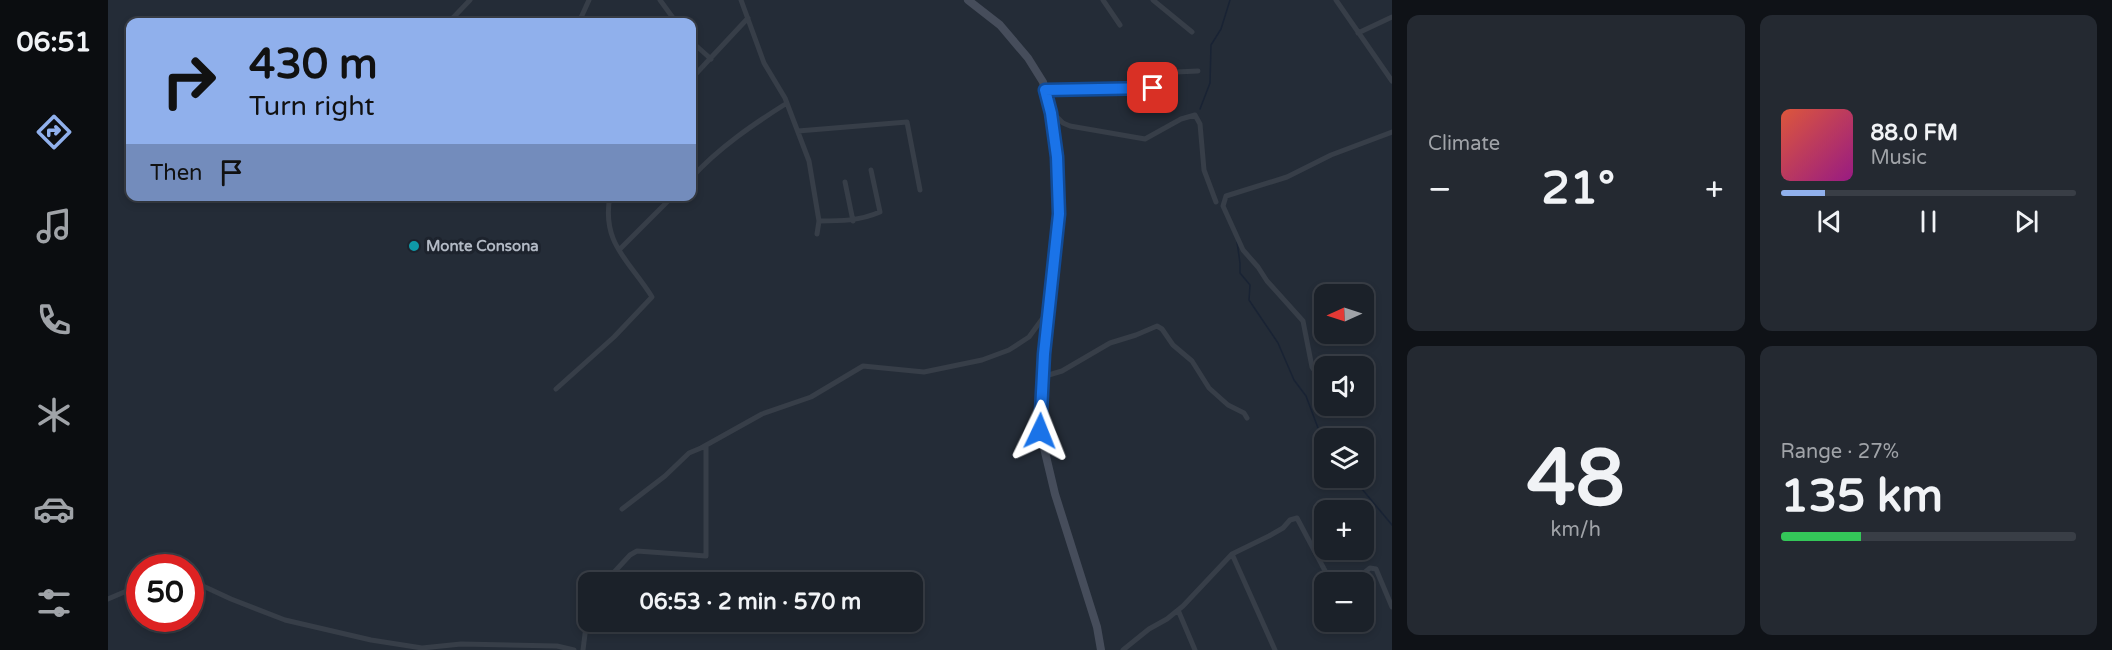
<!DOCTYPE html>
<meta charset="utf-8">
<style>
:root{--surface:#1b2129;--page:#242931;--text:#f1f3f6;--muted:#a0a3a8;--line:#393e46;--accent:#90b0ec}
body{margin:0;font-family:"Varela Round",sans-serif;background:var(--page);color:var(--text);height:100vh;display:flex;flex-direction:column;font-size:22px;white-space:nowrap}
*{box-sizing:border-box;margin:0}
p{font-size:20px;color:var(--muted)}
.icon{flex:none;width:33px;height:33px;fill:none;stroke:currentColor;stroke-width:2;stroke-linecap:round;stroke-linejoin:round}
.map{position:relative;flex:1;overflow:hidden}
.details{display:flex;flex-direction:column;gap:15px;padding:15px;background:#0f1217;width:720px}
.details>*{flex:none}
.banner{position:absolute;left:18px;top:18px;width:570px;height:183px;border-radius:12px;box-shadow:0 3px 9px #0003,0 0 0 2px var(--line);background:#90b0ec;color:#111;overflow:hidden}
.needle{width:39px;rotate:267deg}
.fabs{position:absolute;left:1206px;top:284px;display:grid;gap:12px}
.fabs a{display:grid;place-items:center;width:60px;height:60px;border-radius:12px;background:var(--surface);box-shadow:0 3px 9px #0003,0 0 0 2px var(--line);font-size:30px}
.speed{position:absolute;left:18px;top:554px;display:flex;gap:12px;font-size:30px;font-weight:700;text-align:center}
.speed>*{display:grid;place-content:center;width:78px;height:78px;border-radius:50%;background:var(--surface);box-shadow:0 3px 9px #0003,0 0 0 2px var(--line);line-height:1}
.speed .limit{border:9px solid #d22;background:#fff;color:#111}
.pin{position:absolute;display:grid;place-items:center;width:51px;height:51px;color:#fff;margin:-26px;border-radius:12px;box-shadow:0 3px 9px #0006}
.me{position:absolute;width:66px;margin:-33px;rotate:2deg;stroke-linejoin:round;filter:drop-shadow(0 0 4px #0008)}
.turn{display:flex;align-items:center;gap:21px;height:126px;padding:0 24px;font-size:27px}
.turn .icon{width:78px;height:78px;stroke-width:2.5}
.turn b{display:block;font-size:42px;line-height:51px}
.then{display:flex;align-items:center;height:57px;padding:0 24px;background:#0003;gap:12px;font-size:22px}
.big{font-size:45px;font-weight:700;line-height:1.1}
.details .tile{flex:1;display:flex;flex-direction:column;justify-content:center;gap:9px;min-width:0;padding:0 21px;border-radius:12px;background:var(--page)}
.details .dial{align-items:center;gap:0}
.dial b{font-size:78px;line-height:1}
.song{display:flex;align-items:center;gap:18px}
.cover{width:72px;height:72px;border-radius:9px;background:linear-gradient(135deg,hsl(10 70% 55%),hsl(310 70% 35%))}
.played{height:6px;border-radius:3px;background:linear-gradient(90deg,var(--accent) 15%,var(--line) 15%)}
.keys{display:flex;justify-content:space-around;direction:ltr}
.heat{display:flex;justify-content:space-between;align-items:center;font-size:33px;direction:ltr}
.charge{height:9px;border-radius:4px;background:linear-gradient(90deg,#34c759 27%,var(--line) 0)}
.details .tiles{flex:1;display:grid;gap:15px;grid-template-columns:repeat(2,1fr)}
.trip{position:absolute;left:470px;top:572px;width:345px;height:60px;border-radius:12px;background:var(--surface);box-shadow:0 3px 9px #0003,0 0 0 2px var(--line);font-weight:700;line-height:60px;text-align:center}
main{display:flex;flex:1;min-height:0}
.dock{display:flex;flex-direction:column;width:108px;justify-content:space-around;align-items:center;background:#0b0d10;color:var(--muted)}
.dock .icon{width:42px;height:42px}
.dock .active{color:var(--accent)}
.dock b{font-size:27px;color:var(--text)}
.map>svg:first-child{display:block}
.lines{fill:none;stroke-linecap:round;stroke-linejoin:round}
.stream{stroke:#192334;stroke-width:1.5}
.street{stroke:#373e48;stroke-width:5}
.secondary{stroke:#464d5b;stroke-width:8}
.route-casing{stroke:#114b97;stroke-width:15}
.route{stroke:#1a73e8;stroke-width:10}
.culture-dot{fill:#0f9aa8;stroke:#1d232d;stroke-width:2}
.labels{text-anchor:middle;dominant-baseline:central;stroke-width:6;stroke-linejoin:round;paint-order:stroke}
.poi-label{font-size:15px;font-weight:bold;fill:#b2b9c4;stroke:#1d232d;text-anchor:start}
</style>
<main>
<nav class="dock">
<b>06:51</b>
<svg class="icon active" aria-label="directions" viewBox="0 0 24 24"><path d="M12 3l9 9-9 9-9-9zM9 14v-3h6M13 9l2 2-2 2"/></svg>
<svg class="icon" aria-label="music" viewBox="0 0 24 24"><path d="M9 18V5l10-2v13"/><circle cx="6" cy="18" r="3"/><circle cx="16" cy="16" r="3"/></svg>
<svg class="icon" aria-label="phone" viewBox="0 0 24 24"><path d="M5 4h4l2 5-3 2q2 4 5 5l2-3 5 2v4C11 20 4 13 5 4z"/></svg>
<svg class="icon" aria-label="climate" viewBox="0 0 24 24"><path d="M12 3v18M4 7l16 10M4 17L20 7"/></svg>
<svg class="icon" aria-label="car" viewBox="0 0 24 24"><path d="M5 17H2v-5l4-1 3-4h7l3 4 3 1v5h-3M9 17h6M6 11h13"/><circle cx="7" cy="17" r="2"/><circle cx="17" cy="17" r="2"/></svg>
<svg class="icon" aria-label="filters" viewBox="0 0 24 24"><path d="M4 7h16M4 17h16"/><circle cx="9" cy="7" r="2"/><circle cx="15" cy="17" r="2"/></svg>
</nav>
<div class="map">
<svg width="1284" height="650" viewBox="0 0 1284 650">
<rect width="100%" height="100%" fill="#242c37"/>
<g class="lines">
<path class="stream" d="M1092,109l10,-26 1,-38 10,-16 9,-29
M1129,242l3,21v10l10,12 -1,15 29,43 16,37 12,16 18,48
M1244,477l40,48"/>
<path class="street" d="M552,0l16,22
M633,0l23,63 21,35 24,63 10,60 -2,13
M995,0l17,25
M1045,0l39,32
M1228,0l56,81
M222,22l19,-2 26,2
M341,22l21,-22
M471,22l10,-22
M1250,33l34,-16
M584,42l19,17
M584,78l56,-60
M937,90l108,-2v-15l45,-2
M944,112l11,11 7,3 75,13 36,-20 14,-4 5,9 4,46 12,32
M690,131l109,-9 13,68
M584,177c28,-30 60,-52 95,-74
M737,182l8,39
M711,221c22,0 40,0 61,-9l-9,-42
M511,250l54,-54
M934,377l20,-6 48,-28 26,-8 21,-9 5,3 11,16 19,16 17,27 19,17 16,8 3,5
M1216,384l-12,-17 -9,-46 -36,-40 -9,-14 -15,-17 -20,-44 3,-10 61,-19 44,-22 61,-23
M448,389l58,-52 38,-40c-22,-36 -51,-53 -42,-101
M514,509l43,-33 24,-23 12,-5 61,-34 49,-17 52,-31 61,6 58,-12 27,-10 20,-13 19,-26
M1124,554l43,96
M52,567l6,-4 6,4
M82,580l41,19 54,21 86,20 51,8 39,-4 96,2 17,4
M497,582l25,-27 7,-4 69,5v-110
M1245,582l17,-14 6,1 16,38
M0,599l21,-9 11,-9
M1070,610l17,40
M475,650l5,-40
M1015,650l26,-21 18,-10 16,-13 49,-52 37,-18 14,-8 7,-8 7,-2 34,64"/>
<path class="secondary" d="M860,0l32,25 28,33 15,24 8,31 6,44 2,57 -15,140 -4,77 15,63 42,133 4,23"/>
</g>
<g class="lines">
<defs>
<path id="route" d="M932,431l4,-77 15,-140 -2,-57 -6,-44 -6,-23 108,-2"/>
</defs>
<use href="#route" class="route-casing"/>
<use href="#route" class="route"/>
</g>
<circle class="culture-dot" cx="306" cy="246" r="6"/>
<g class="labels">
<g class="poi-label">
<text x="318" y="246">Monte Consona</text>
</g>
</g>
</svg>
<div class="fabs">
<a><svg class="needle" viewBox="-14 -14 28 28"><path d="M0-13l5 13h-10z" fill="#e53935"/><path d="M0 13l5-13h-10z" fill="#a0a3a8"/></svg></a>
<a><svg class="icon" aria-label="sound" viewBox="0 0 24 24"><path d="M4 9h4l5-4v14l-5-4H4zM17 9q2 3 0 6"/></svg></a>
<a><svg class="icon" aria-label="layers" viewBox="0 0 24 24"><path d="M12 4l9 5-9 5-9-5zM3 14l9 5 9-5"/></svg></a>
<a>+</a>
<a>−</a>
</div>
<div class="speed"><div class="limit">50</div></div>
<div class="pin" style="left:1045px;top:88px;background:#d93025"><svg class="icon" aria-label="arrive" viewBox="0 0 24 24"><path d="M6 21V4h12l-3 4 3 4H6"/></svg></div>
<svg class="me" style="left:932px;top:431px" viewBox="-20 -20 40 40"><path d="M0-17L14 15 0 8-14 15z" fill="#1a73e8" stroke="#fff" stroke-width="4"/></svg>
<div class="trip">06:53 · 2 min · 570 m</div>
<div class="banner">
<div class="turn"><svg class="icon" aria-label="right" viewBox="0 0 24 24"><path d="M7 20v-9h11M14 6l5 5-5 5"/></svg><div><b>430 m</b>Turn right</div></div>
<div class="then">Then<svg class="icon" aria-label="arrive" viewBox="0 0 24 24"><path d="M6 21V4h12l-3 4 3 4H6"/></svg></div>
</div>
</div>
<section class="details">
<div class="tiles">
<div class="tile"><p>Climate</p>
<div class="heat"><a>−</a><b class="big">21°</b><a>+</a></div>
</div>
<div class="tile">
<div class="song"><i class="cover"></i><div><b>88.0 FM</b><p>Music</p></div></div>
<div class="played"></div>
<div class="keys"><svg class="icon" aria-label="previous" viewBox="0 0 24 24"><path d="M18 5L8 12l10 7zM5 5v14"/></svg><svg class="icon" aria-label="pause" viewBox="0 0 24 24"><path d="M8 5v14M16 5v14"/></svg><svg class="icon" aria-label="next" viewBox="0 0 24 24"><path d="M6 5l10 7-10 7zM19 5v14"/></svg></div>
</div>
<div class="tile dial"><b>48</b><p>km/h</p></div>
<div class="tile"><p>Range · 27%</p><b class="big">135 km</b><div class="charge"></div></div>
</div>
</section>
</main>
